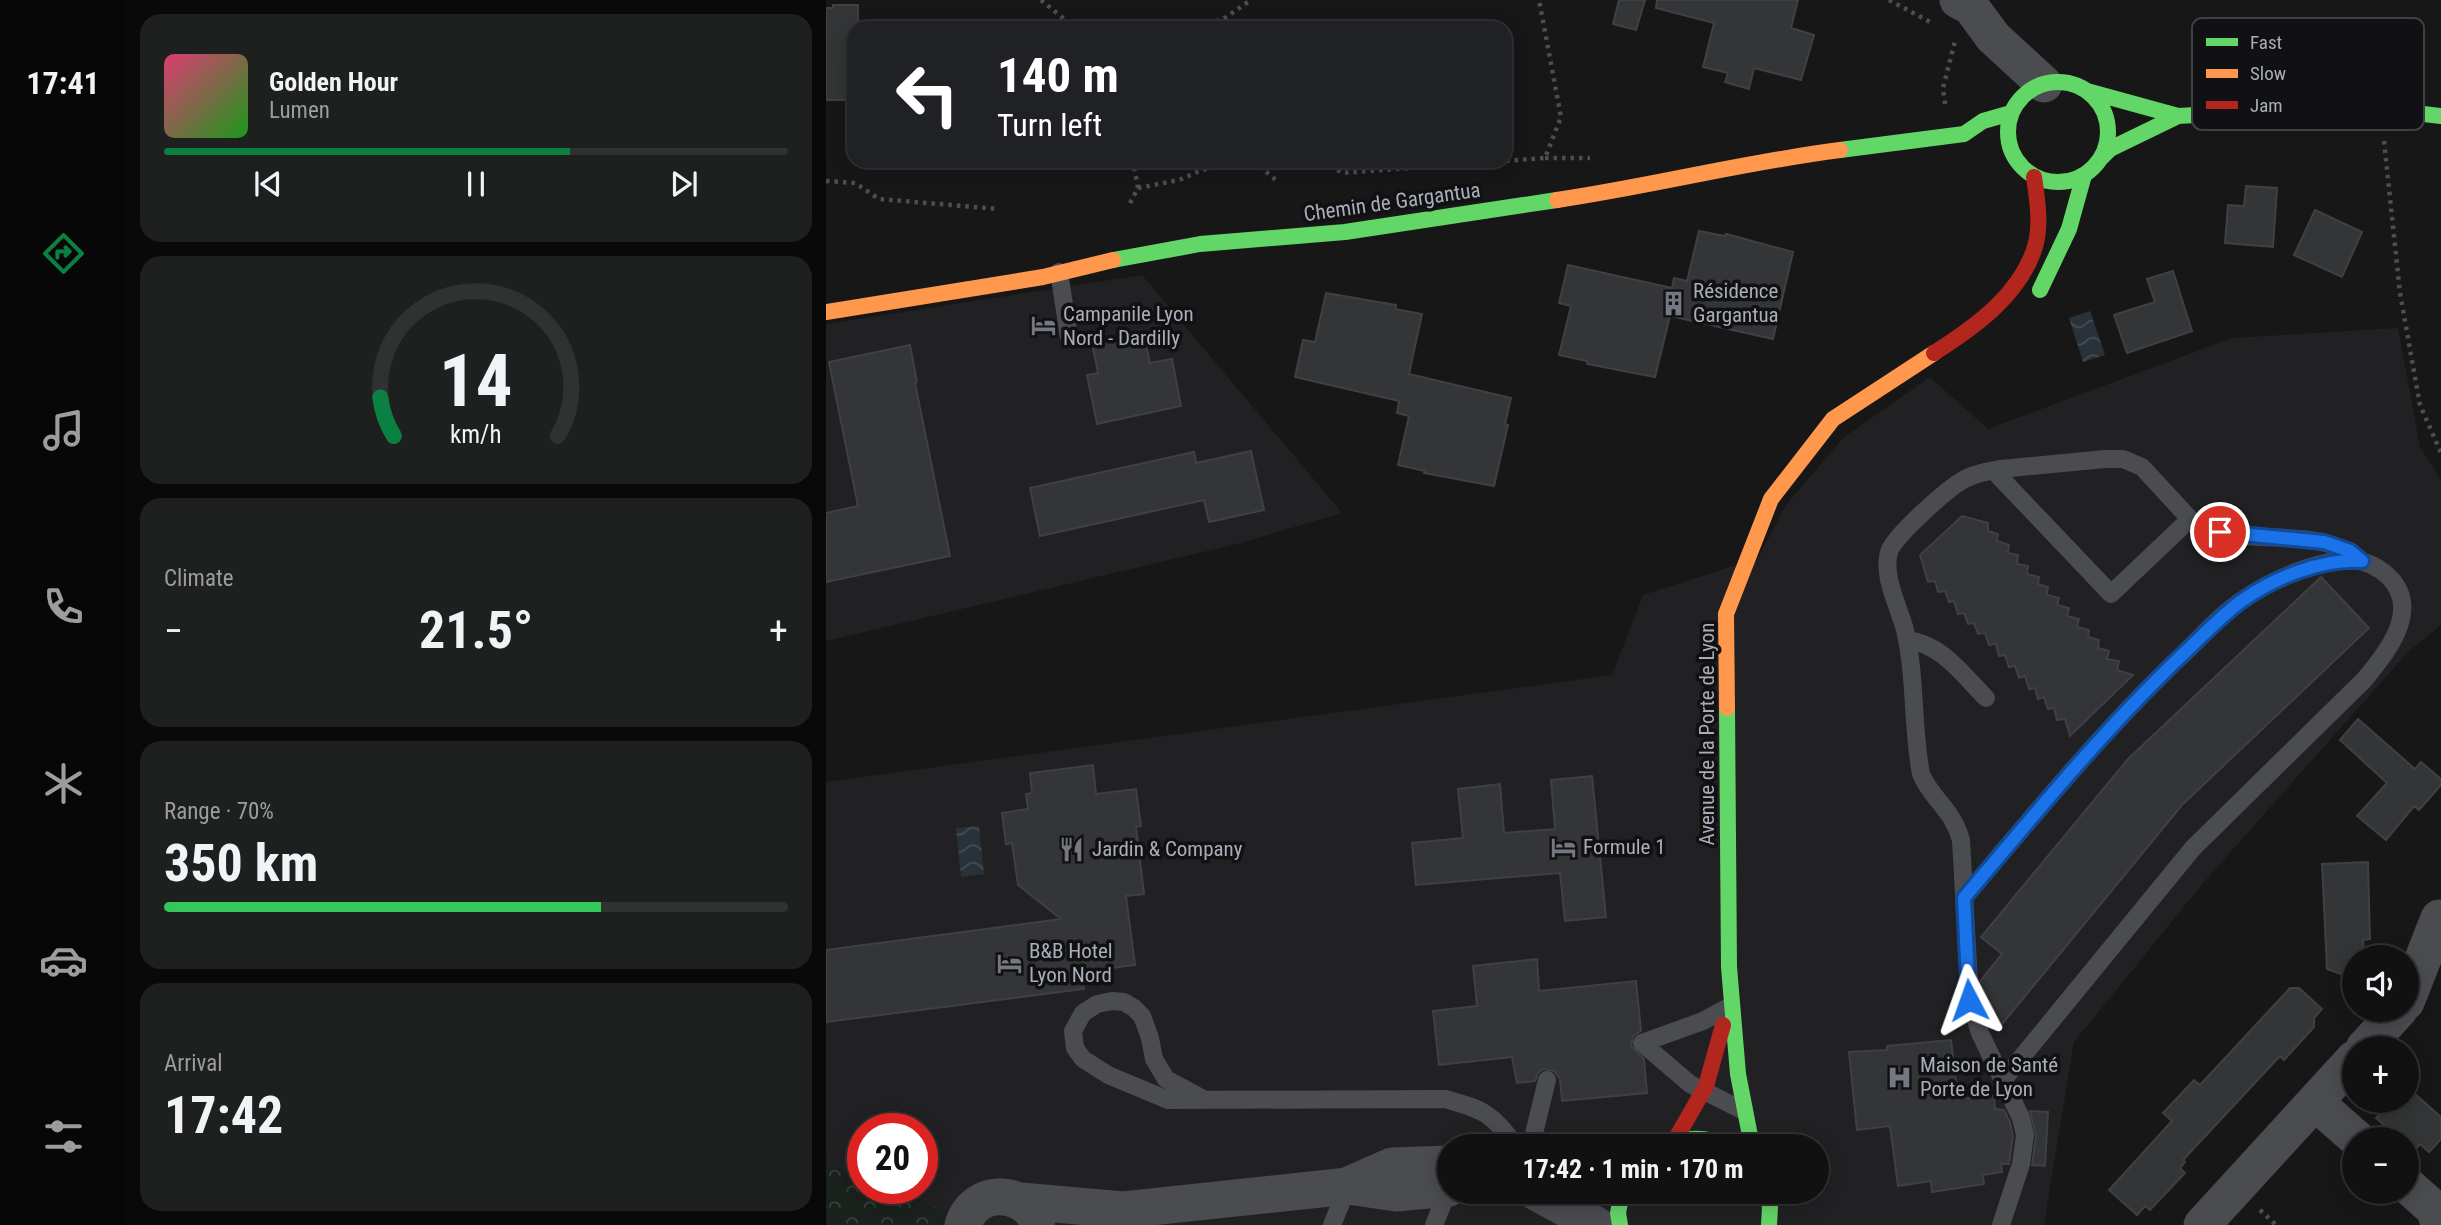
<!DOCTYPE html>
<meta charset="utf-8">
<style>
:root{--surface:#111;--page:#1e1f1f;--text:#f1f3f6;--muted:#9c9d9f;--line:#303131;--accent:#0b8043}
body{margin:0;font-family:"Roboto Condensed",sans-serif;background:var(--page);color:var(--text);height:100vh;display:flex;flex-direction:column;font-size:26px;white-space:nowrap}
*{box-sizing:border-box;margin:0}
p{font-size:23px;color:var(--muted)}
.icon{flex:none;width:38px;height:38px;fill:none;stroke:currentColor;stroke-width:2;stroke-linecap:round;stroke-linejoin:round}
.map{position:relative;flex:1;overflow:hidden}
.sheet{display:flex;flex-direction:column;gap:14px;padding:14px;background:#090909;width:700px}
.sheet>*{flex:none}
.guide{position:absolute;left:21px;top:21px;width:665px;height:147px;border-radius:21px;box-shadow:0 4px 18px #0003,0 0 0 2px var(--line);background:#202124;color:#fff;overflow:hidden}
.buttons{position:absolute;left:1516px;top:945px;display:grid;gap:14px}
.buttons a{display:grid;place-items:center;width:77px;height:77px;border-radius:50%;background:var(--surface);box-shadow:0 4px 18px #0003,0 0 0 2px var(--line);font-size:35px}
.speed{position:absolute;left:21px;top:1113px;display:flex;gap:14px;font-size:35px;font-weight:700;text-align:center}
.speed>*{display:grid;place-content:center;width:91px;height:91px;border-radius:50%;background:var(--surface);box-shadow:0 4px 18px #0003,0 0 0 2px var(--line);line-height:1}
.speed .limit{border:10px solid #d22;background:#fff;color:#111}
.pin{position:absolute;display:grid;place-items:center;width:60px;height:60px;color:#fff;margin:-30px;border:4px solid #fff;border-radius:50%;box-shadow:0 2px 7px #0007}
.me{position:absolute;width:77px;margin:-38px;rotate:356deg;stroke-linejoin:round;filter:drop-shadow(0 0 5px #0008)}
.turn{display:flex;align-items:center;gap:24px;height:147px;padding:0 35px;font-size:32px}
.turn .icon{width:91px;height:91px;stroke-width:2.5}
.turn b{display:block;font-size:49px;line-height:60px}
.big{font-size:52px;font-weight:700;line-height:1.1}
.sheet .tile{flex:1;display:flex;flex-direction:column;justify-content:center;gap:10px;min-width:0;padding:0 24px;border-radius:21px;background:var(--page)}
.sheet .dial{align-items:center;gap:0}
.dial svg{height:182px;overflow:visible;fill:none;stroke:var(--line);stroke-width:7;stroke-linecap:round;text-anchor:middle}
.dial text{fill:var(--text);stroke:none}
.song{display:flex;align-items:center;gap:21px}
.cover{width:84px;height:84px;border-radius:10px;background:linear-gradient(135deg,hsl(340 70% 55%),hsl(120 70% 35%))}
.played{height:7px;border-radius:4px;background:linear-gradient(90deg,var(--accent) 65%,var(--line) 65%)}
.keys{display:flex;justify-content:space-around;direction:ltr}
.heat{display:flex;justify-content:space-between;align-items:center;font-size:38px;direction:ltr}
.charge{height:10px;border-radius:5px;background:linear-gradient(90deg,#34c759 70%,var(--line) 0)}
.trip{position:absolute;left:611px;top:1134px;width:392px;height:70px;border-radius:35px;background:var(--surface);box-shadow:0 4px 18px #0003,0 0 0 2px var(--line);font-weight:700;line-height:70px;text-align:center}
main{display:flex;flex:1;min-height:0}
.dock{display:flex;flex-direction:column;width:126px;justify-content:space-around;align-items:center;background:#070707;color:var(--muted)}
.dock .icon{width:49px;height:49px}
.dock .on{color:var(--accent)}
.dock b{font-size:32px;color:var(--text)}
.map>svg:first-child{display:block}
.built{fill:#212124;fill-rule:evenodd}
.forest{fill:url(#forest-crowns)}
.water{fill:url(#water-waves)}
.building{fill:#343537;stroke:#3f4043;stroke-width:2}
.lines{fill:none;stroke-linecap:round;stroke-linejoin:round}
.path{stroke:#4d4e52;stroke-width:4.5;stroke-dasharray:3.5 5;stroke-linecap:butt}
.lane{stroke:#4b4c50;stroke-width:18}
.street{stroke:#4b4c50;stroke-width:37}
.fast{stroke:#63d668;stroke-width:16}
.slow{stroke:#ff974d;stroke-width:16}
.jam{stroke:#b3261e;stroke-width:16}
.route-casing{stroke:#114b97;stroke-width:18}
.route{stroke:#1a73e8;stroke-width:12}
.labels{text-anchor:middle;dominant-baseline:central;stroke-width:7;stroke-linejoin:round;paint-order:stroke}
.street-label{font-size:21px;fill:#a8adb8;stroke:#111113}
.poi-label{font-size:21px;fill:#a8adb8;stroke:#111113;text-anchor:start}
.key{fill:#111113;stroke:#3e4045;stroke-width:2}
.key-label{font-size:19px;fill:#a8adb8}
</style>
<main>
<nav class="dock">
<b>17:41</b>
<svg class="icon on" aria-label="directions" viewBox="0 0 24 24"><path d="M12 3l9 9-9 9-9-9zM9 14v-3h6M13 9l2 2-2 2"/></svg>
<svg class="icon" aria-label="music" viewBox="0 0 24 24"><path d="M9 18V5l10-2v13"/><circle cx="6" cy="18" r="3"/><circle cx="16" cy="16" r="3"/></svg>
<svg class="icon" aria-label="phone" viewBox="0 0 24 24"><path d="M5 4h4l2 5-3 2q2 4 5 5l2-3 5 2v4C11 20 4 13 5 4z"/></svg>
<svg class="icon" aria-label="climate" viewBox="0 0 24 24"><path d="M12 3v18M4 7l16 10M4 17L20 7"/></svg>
<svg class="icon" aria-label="car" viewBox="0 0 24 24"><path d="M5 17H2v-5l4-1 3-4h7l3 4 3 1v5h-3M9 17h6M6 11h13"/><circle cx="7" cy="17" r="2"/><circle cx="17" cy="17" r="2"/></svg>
<svg class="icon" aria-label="filters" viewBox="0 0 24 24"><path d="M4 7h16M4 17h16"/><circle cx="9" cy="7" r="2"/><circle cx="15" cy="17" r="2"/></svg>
</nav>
<section class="sheet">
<div class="tile">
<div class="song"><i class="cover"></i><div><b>Golden Hour</b><p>Lumen</p></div></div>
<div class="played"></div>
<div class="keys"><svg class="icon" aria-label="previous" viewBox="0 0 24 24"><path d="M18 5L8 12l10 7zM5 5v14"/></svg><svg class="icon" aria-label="pause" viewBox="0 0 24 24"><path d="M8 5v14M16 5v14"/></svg><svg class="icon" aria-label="next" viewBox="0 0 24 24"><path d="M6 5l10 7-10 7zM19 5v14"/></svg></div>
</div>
<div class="tile dial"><svg viewBox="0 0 100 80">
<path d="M14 69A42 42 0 1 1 86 69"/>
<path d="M14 69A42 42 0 0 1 8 52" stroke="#0b8043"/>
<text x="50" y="56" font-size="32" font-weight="700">14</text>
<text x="50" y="72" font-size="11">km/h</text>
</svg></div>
<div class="tile"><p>Climate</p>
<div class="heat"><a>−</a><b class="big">21.5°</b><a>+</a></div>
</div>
<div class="tile"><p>Range · 70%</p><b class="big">350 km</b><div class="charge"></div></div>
<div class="tile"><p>Arrival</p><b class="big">17:42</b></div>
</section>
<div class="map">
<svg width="1615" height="1225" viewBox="0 0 1615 1225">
<defs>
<pattern id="forest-crowns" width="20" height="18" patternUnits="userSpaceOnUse" patternTransform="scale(1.75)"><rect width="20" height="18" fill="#1b211c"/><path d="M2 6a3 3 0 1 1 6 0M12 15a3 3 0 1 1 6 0" fill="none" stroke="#393f3b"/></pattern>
<pattern id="water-waves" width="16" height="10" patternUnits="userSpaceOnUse" patternTransform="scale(1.75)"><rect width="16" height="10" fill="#2a3239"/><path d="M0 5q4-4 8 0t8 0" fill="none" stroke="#464d54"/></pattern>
</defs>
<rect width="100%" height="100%" fill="#171717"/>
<path class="built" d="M316,275l200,238 -105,31 -411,97v-317z
M1572,328l22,119 21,33v145l-33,27 -204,230 -130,160 -30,183h-1079l-1,-6 -75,-31h33v-59h-59v49l-37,-15v-381l786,-107 31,-80 115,-37 28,-53 57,-67 87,-61 58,52 244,-91zM623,1146h367v46h-367z"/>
<path class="forest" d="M0,1163l37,15v10h26l76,31v6h-139z"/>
<path class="water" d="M1264,311l15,44 -22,7 -14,-44z
M153,826l5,48 -23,3 -5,-49z"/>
<path class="building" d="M793,0h26l-9,30 -23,-6z
M831,0h141l-7,28 23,7 -13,45 -47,-12 -5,21 -24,-7 3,-9 -25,-6 11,-44 -58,-15z
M7,5h25v23h-4v72h-28v-92h7z
M1420,186l31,2 -4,59 -48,-4 3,-38 16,1z
M1489,210l47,22 -20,45 -48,-22z
M873,231l26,5 1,-2 67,18 -20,87 -103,-23 -15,61 -68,-13v-3l-28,-6 12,-49 -12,-3 9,-38 104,23 2,-10 13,3z
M1347,271l19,60 -65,22 -13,-38 41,-13 -8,-23z
M500,293l70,12 -1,4 27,5 -13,60 102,24 -6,26 3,1 -14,61 -70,-13 1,-2 -27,-6 11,-49 -12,-3 2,-12 -104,-24 8,-37 12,2z
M317,332l7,31 22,-4 9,47 -84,18 -10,-49 11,-2 -6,-30z
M84,345l7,37 -2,1 35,173 -124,26v-69l32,-7 -29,-144z
M425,451l13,59 -55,12 -5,-22 -164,36 -10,-48 164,-36 2,11z
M1136,516l26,7v8l10,3 -1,7 12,4 -1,8 10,2 -1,9 11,2 -1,8 12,3 -1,7 10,3 -1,8 12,3 -2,7 12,3 -2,8 12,3 -2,8 12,3 -1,7 11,3 -1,8 11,3 -2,8 12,2 -2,9 16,5 -63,61 -5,-17 -8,1 -3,-12 -6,1 -4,-12 -6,2 -3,-11 -6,1 -4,-13 -6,2 -4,-12 -6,1 -4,-12 -6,1 -3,-12 -7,1 -4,-12 -7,1 -4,-11 -6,1 -4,-11 -6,1 -4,-13 -5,1 -4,-11 -7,1 -3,-11 -7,1 -8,-27z
M1495,577l48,51 -187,177 -184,224 -9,-7 -6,-17 -2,-25 21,-26 -21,-17 147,-178z
M1532,719l57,50 6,-7 20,17v6l-22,25 -5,-4 -28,34 -29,-24 30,-33 -47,-43z
M267,765l3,29 40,-5 5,37 -5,1 8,67 -18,2 9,69 -53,7 2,17 -258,33v-72l235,-31 -43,-34 -6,-42 -6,1 -4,-31 26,-4 -2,-15 6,-1 -2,-20z
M766,776l14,141 -41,4 -5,-48 -144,12 -4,-42 51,-5 -5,-49 42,-5 4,49 51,-4 -4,-49z
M1542,862l2,77 -7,1 1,13h-6v4h-4v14l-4,6 -23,-8 -5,-105z
M711,959l2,32 97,-10 5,50 -8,5 -2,10 13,13 3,34 -85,8 -2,-22 -6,-8 -11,-2 -5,4 -3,8 -18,2 -5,-26 -73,8 -6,-54 44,-5 -4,-40z
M1464,988h9l23,21 -8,9v9l-30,33 -4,-4 -97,104 2,2 -5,6 5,5 -35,37 -5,-4 -8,9 -28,-25 63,-69 -9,-8 31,-33 6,5z
M1125,1040l7,59 36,-4 1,14 9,1 6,12 3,14 -4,28h-8l1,8 -19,3 1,9 -52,8 -1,-11 -33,5 -8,-60 -33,4 -8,-78 38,-2v-4z
M1580,1086l35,31v22l-12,13 -9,-8 -6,8 -8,-7v-6h-6l-24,-21 17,-17h13z
M1204,1111l18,1 -3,54 -13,-1 4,-29z"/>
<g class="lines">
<path class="path" d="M215,0l34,28
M1063,0l43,23
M249,28l17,-5 14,5
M348,28l48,-8 29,-20
M1119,104l-2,-16 12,-47
M1558,141l16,152 20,112 21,48
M719,158h45
M427,161l23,19
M497,161l19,12 203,-15 16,-41 -22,-117
M0,181l29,2 24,16 120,10
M312,188l41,-8 23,-10 47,-9
M304,203l8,-15 -5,-27
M1434,1210l16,15"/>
<path class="lane" d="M233,272l10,65
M1168,471l117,123 79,-75 -48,-52 -19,-8h-18l-104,10c-12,2 -25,4 -36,10 -16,8 -72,58 -76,73 -7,24 10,55 16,78 11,47 7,97 16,144 11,26 31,34 40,66l9,160 10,33 41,85 4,17 -4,29 -20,61
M1364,519c44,34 125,1 172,42
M1081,640c35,4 55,34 79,58
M1138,898c69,-82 136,-164 213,-238 22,-20 42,-45 67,-61 27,-19 75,-40 109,-39 14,1 27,8 37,18 31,33 -4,76 -26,102l-171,168 -190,232
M899,1009l-22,12 -61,22 48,41 54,27
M377,1099l-37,-20 -12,-20 -4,-21 -8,-22 -8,-8 -10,-6 -12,-1 -15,3 -14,9 -10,18 2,17 8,11 25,16 60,25 277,-1c40,11 46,14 71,47
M705,1146l16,-66
M506,1225l16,-39
M608,1225l15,-37"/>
<path class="street" d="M1132,0l13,7 22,30 51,47
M1580,1002l33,-84h2
M1538,1048l35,-38
M1489,1102l42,37
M1580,1184l29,26 4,15
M523,1185l43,-19 57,-2
M710,1192l60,33
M195,1201l102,9 225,-24 48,7 53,-5
M137,1225c11,-36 57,-37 74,-6
M1376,1225l152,-166"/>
<path class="fast" d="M1182 132a50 50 0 1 1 100 0a50 50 0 1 1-100 0Z
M1261,91l91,25 123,-7h80l60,7
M1014,150l124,-16 19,-13 28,-8
M1276,157l8,-8 68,-33
M287,260l87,-16 145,-12 212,-32
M1214,290l29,-61 15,-54
M901,708l2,259 9,107 14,72
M834,1146c23,-9 45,-11 68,0
M940,1192l4,15 -1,18
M794,1225l-2,-12 4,-21"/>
<path class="slow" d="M731,200c95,-14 188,-38 283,-50
M0,312l217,-35 70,-17
M901,708l-1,-94 45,-115 62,-80 101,-66"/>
<path class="jam" d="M1108,353c41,-26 89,-60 102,-110 5,-21 1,-45 -2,-66
M849,1140l31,-54 17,-61"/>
</g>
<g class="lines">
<defs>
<path id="route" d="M1143,1000l-5,-102c70,-83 138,-166 216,-241 21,-19 40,-41 63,-57 31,-22 80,-42 119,-39l-12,-10 -26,-9 -104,-10"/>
</defs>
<use href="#route" class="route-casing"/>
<use href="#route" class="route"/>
</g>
<defs>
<symbol id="building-bare" viewBox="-9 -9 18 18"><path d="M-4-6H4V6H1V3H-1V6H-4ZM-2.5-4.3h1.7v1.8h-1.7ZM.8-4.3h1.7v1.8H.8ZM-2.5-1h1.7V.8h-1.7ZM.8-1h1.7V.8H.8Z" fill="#757880" stroke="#111113" stroke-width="2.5" paint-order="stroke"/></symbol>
<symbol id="hotel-bare" viewBox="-9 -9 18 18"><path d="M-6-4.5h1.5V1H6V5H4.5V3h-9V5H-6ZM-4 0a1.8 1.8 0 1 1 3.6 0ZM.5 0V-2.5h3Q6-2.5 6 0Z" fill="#757880" stroke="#111113" stroke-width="2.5" paint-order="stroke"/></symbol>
<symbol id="restaurant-bare" viewBox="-9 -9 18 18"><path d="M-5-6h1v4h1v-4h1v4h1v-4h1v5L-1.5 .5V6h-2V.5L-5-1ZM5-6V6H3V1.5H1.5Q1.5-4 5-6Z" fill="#757880" stroke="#111113" stroke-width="2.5" paint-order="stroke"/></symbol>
<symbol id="hospital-bare" viewBox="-9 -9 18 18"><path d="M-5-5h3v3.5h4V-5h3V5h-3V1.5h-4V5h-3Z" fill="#757880" stroke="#111113" stroke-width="2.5" paint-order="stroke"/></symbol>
</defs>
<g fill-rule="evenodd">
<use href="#building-bare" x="830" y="286" width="35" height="35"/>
<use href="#hotel-bare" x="200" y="308" width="35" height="35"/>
<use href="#hotel-bare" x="720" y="830" width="35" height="35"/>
<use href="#restaurant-bare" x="228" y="832" width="35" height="35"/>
<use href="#hotel-bare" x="166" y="946" width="35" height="35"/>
<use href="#hospital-bare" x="1056" y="1060" width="35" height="35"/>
</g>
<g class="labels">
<g class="street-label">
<text transform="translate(566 202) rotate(-8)">Chemin de Gargantua</text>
<text transform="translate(881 734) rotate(-90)">Avenue de la Porte de Lyon</text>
</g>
<g class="poi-label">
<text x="867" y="291">Résidence<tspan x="867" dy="24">Gargantua</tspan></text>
<text x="237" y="314">Campanile Lyon<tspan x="237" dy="24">Nord - Dardilly</tspan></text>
<text x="757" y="847">Formule 1</text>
<text x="266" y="849">Jardin &amp; Company</text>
<text x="203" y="951">B&amp;B Hotel<tspan x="203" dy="24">Lyon Nord</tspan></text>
<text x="1094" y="1065">Maison de Santé<tspan x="1094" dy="24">Porte de Lyon</tspan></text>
</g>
</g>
<rect x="1366" y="18" width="232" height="112" rx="10" class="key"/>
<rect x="1380" y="38" width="32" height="8" fill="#63d668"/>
<rect x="1380" y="69" width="32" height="9" fill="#ff974d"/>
<rect x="1380" y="101" width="32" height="8" fill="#b3261e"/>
<g class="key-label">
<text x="1424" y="49">Fast</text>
<text x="1424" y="80">Slow</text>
<text x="1424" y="112">Jam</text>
</g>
</svg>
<div class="buttons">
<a><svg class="icon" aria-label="sound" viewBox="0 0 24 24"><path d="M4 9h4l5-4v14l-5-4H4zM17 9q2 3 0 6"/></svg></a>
<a>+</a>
<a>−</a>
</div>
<div class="speed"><div class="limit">20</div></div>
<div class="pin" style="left:1394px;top:532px;background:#d93025"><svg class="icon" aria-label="arrive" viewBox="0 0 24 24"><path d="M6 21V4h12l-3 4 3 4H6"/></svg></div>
<svg class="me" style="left:1143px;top:1000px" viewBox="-20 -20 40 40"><path d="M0-17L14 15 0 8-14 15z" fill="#1a73e8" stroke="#fff" stroke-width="4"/></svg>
<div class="trip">17:42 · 1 min · 170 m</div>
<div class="guide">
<div class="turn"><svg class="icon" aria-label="left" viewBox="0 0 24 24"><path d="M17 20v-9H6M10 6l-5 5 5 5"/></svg><div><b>140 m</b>Turn left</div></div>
</div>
</div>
</main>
